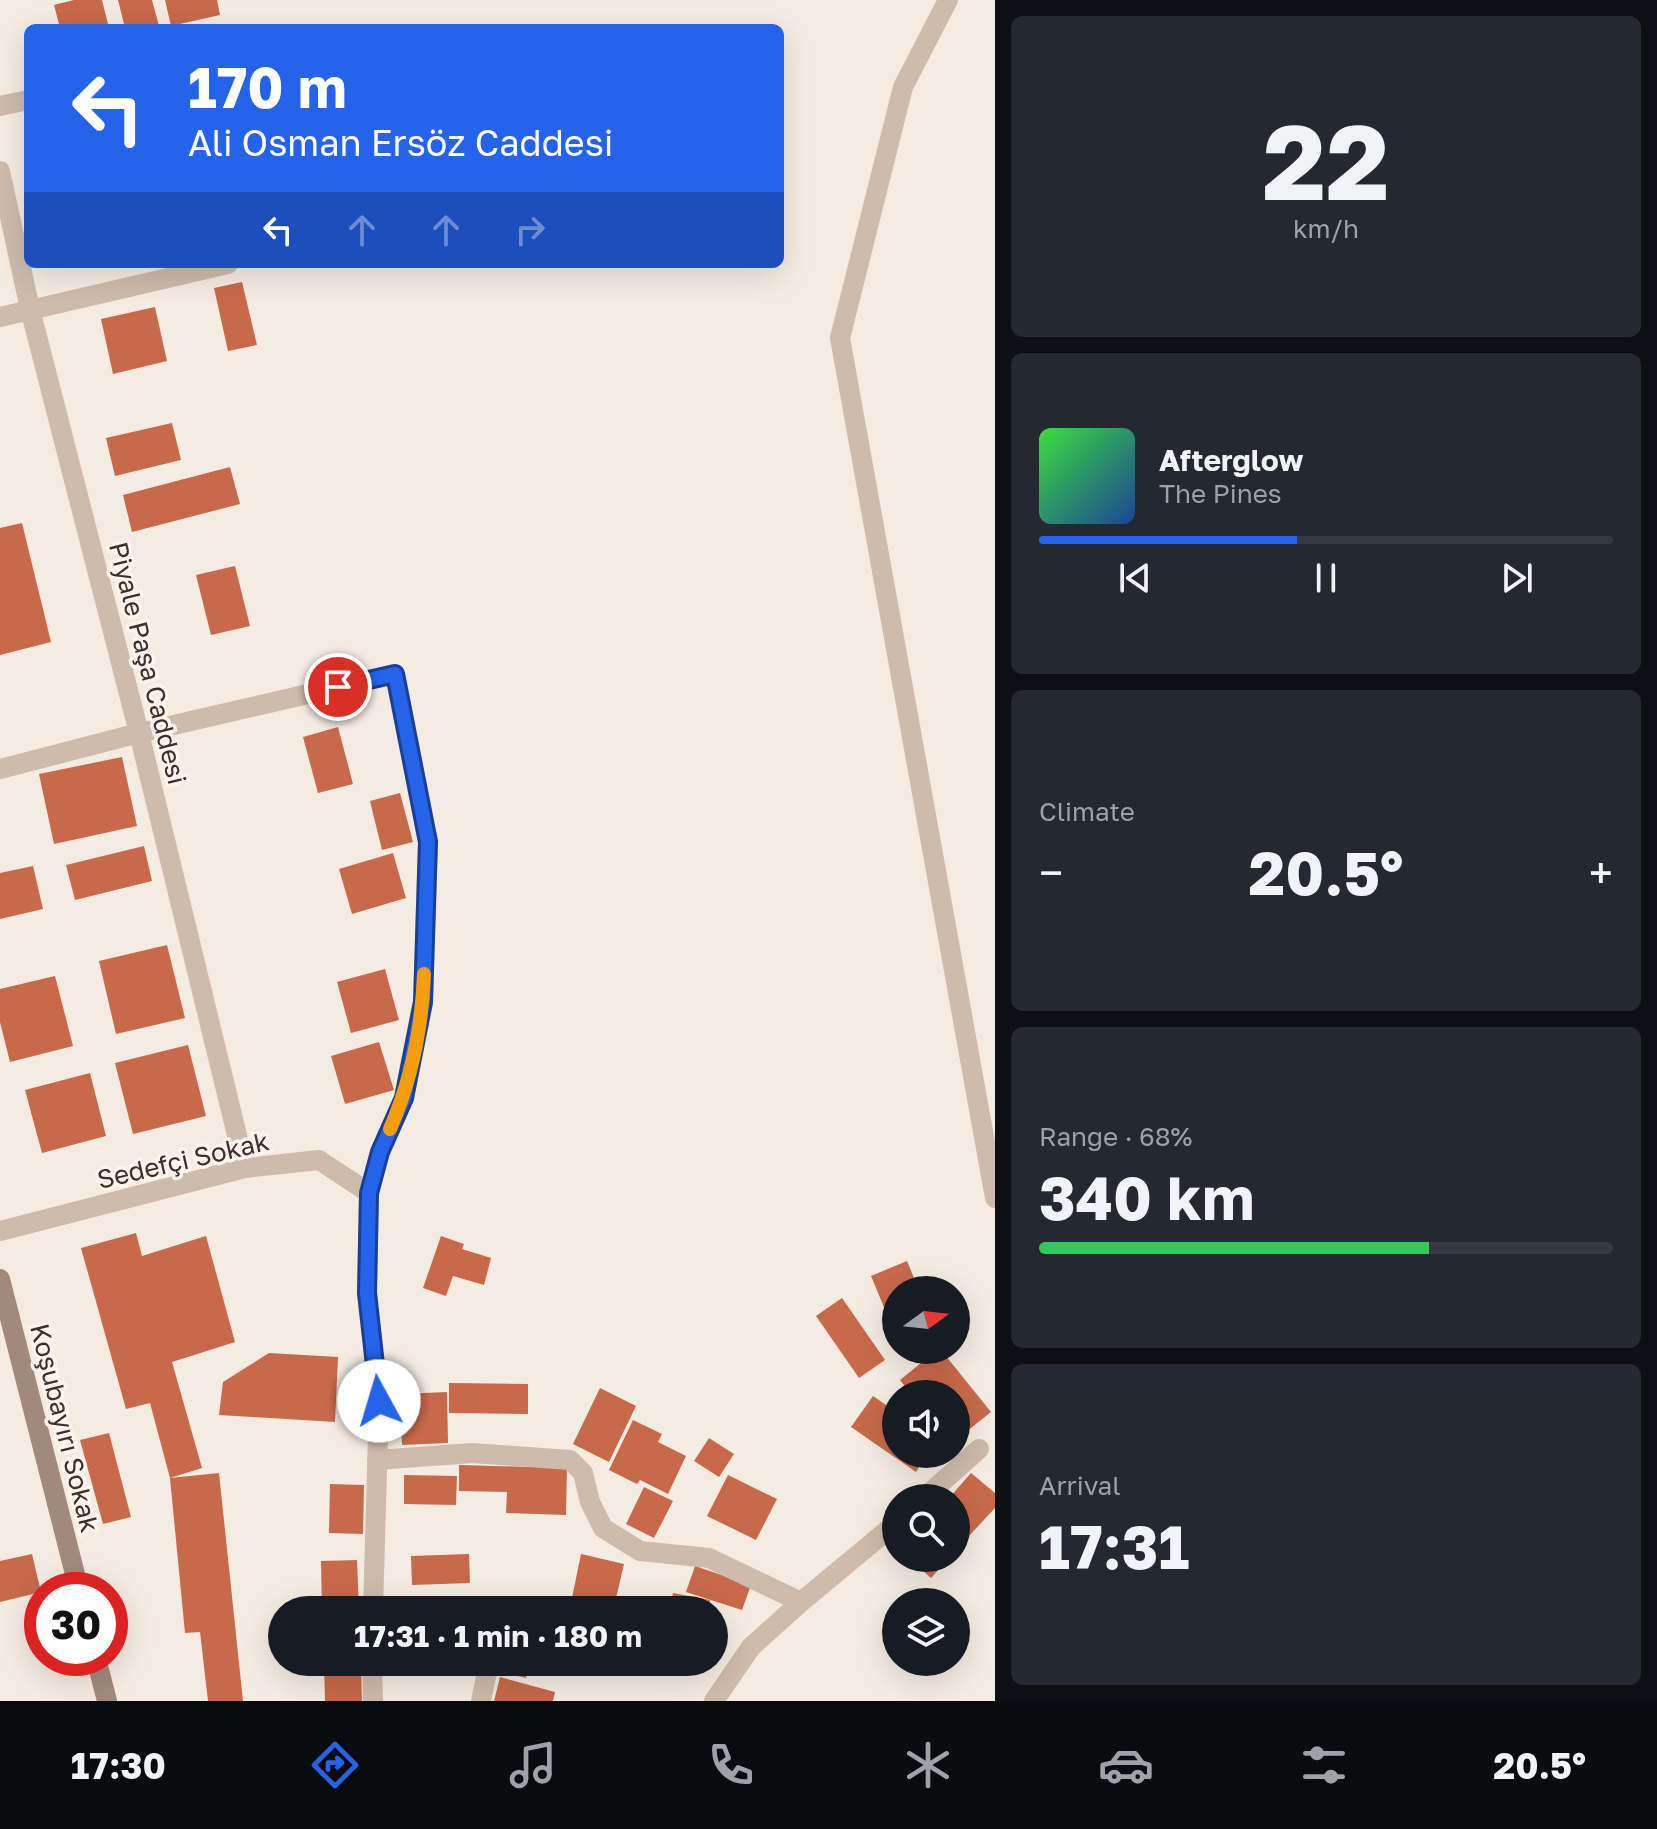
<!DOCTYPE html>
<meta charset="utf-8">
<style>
:root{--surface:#171b24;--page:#242831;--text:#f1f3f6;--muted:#9ea1a6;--line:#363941;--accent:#2563eb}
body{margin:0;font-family:"Golos Text",sans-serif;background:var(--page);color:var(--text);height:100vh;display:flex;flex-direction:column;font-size:30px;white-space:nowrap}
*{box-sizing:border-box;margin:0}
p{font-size:26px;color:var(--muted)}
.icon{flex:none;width:44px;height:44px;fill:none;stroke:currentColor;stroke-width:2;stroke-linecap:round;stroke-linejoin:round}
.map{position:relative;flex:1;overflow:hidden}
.drawer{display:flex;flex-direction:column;gap:16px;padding:16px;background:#0d0f14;width:662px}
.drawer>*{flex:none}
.guide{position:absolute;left:24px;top:24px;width:760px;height:244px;border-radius:12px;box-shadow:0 8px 32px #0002;background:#2563eb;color:#fff;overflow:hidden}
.needle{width:52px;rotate:75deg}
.fabs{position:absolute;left:882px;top:1276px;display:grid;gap:16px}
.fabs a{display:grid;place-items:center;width:88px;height:88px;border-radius:50%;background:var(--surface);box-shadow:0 8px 32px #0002;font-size:40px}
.speed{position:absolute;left:24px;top:1572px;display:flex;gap:16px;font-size:40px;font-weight:700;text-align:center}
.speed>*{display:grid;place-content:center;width:104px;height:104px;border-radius:50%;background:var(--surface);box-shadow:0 8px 32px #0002;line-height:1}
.speed .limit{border:12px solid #d22;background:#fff;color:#111}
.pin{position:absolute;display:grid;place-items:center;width:68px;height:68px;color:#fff;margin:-34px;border:4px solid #fff;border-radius:50%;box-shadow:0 2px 8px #0007}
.me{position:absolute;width:88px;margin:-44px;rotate:354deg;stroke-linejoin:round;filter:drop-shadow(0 0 6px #0008)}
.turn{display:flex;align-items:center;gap:28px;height:168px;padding:0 32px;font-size:36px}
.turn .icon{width:104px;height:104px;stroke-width:2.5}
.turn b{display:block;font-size:56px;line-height:68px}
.lanes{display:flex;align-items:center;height:76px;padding:0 32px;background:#0003;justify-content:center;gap:40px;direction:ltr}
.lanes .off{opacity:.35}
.big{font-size:60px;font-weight:700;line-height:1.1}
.drawer .widget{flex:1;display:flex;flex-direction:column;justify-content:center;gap:12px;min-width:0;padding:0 28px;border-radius:12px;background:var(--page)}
.drawer .dial{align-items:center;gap:0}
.dial b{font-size:104px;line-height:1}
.song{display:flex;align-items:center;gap:24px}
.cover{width:96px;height:96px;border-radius:12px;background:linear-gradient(135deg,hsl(120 70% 55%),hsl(220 70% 35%))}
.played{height:8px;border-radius:4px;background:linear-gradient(90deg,var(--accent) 45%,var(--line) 45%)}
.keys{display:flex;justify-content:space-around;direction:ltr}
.heat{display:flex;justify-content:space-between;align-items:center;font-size:44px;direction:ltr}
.charge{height:12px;border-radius:6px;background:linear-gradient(90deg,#34c759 68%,var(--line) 0)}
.trip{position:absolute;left:268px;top:1596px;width:460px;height:80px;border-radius:40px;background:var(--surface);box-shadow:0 8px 32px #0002;font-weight:700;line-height:80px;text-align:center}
.tabs{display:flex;height:128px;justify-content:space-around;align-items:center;background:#090b0e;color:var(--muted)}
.tabs .icon{width:56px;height:56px}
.tabs .on{color:var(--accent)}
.tabs b{font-size:36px;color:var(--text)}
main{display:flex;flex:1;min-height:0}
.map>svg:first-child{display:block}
.building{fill:#c8694b}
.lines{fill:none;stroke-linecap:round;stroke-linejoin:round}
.street{stroke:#cdbbac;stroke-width:20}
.secondary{stroke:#a18a7d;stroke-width:20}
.route-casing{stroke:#184099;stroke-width:20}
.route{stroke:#2563eb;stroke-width:14}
.slow{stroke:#f59e0b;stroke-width:14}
.labels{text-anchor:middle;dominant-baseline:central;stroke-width:7;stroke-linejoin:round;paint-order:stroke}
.street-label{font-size:26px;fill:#3b302b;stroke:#fbf5ee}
</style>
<main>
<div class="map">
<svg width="995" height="1701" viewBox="0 0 995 1701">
<rect width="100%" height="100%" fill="#f4ebe1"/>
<path class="building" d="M74,0h28l7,28h-49l-6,-23z
M118,0h34l7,26 -34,2z
M165,0h52l3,15 -49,11z
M242,282l15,63 -29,6 -14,-63z
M155,307l12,54 -54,13 -12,-55z
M172,423l9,37 -66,16 -9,-38z
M230,467l10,37 -108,28 -9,-37z
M22,523l29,119 -51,13v-127z
M235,566l15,60 -39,9 -15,-60z
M338,727l15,57 -35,9 -15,-56z
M122,757l15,69 -83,18 -15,-70z
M400,793l13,49 -31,8 -12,-49z
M144,846l8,35 -77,19 -9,-35z
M393,853l13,45 -54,16 -13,-45z
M33,866l10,43 -43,10v-46z
M167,945l18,73 -69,16 -17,-73z
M385,969l14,51 -48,13 -14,-51z
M55,976l18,70 -63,16 -10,-40v-33z
M379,1042l15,48 -49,14 -14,-48z
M188,1045l18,71 -73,18 -18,-71z
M90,1073l16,63 -64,17 -17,-63z
M136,1233l6,23 64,-20 29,106 -63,20 30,106 -32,10 49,-5 24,228h-35l-8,-69 -15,1 -15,-155 -20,-75 -24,6 -45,-161z
M441,1236l23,8 -2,5 29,9 -7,27 -31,-9 -7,20 -23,-8z
M907,1261l12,29h-23v46l-25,-60z
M842,1298l43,62 -26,18 -43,-62z
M937,1350h4l50,62 -35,28v-46h-45l-11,-14z
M269,1353l69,4 -3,65 -116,-7 4,-33z
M449,1383l79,1v30l-79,-1z
M600,1388l36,18 -27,56 -36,-18z
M447,1392l1,51 -46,2 -2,-51z
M873,1396l23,16v42h32l-12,18 -65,-45z
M633,1420l29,14 -4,8 28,14 -18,38 -28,-14 -3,4 -28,-14z
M109,1433l22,84 -28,7 -23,-84z
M709,1438l25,16 -15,23 -25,-16z
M459,1465l108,3 -1,47 -60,-2 1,-21 -48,-1z
M971,1473l24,20v15l-39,42v-52h-7z
M404,1475l53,1 -1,29 -52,-1z
M728,1475l49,24 -21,41 -49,-24z
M330,1484l34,1 -1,49 -34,-1z
M644,1487l29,14 -19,37 -28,-14z
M32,1554l9,38 -41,10v-41z
M469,1554l1,29 -58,2 -1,-29z
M581,1554l43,10 -10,43 6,3h-30l1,-7 13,2 -32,-7z
M909,1558h40l-18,20z
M357,1560l2,50h-37l-1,-49z
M695,1566l56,19 -9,25 -56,-18z
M673,1593l37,7 -2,10h-39z
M324,1662h37l1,39h-37z
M503,1662h27l-4,16 -26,-6z
M500,1677l55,15 -2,9h-59z"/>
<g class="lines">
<path class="street" d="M948,0l-45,87 -63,251 155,860
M0,106l28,-6
M0,171l30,138 109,424 106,435
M0,317l228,-53
M0,769l139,-36 256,-59 33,168 -5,160 -19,96 -24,54 -11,41 -2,100 12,108 -6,209
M0,1231l245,-63 74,-8 50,33
M377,1460l95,-7 98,7 13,13 7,29 13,26 37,23 69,7 92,44
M924,1498l55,-49
M372,1662l1,39
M481,1701l8,-39
M714,1701l37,-54 50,-45 95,-79"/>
<path class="secondary" d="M0,1279l79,311
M96,1658l11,43"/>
</g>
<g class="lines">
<defs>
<path id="route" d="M338,687l57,-13 33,168 -5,160 -19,96 -24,54 -11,41 -2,100 12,108"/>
</defs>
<use href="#route" class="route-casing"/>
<use href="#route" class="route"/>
<path class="slow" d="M390,1129c21,-48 32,-103 34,-155"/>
</g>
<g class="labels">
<g class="street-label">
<text transform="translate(148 663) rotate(76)">Piyale Paşa Caddesi</text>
<text transform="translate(183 1160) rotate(-13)">Sedefçi Sokak</text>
<text transform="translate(65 1428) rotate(76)">Koşubayırı Sokak</text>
</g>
</g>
</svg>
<div class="fabs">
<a><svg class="needle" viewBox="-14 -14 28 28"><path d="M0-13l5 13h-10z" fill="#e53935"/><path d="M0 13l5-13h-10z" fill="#9ea1a6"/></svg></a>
<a><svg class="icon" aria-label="sound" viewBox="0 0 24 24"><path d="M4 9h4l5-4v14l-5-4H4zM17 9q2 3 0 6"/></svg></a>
<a><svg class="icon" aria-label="search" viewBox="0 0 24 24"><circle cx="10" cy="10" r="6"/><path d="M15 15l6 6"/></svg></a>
<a><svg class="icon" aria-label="layers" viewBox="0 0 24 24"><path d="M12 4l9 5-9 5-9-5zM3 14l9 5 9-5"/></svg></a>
</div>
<div class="speed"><div class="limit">30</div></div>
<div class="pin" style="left:338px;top:687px;background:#d93025"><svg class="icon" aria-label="arrive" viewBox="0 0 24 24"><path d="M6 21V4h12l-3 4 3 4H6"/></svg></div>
<svg class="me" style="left:379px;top:1401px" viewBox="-20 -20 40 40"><circle r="19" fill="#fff"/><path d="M0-13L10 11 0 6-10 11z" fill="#2563eb"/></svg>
<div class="trip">17:31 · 1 min · 180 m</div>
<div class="guide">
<div class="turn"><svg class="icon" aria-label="left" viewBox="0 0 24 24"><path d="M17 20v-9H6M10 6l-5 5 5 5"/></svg><div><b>170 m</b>Ali Osman Ersöz Caddesi</div></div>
<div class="lanes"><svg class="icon" aria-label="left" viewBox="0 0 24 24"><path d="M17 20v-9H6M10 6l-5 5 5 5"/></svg><svg class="icon off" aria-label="ahead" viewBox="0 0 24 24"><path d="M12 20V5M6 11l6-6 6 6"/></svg><svg class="icon off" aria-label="ahead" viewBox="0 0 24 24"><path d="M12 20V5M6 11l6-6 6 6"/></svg><svg class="icon off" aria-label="right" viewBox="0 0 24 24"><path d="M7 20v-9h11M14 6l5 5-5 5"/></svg></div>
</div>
</div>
<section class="drawer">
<div class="widget dial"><b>22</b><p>km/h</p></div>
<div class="widget">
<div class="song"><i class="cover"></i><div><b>Afterglow</b><p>The Pines</p></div></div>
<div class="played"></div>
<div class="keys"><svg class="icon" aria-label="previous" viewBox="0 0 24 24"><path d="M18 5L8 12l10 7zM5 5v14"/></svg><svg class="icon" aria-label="pause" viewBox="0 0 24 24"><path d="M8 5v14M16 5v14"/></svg><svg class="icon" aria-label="next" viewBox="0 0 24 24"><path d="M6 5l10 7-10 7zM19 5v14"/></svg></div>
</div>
<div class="widget"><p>Climate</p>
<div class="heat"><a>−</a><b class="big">20.5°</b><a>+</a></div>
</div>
<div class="widget"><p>Range · 68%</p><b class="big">340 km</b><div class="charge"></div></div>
<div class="widget"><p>Arrival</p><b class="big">17:31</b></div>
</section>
</main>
<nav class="tabs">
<b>17:30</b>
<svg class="icon on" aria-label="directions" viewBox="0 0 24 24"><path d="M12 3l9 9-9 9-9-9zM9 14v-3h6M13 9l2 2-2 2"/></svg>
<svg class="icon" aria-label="music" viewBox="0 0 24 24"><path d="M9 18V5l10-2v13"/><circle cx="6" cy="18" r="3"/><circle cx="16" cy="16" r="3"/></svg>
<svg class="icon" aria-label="phone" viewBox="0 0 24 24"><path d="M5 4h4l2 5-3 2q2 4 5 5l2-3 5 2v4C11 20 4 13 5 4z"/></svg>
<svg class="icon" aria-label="climate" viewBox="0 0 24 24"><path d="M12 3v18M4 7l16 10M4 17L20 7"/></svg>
<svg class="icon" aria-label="car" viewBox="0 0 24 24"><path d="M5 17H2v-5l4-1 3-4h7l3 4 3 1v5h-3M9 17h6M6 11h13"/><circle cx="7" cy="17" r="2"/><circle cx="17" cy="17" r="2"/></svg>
<svg class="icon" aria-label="filters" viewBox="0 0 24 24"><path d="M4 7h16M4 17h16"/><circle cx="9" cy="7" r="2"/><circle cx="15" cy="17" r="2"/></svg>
<b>20.5°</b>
</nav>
